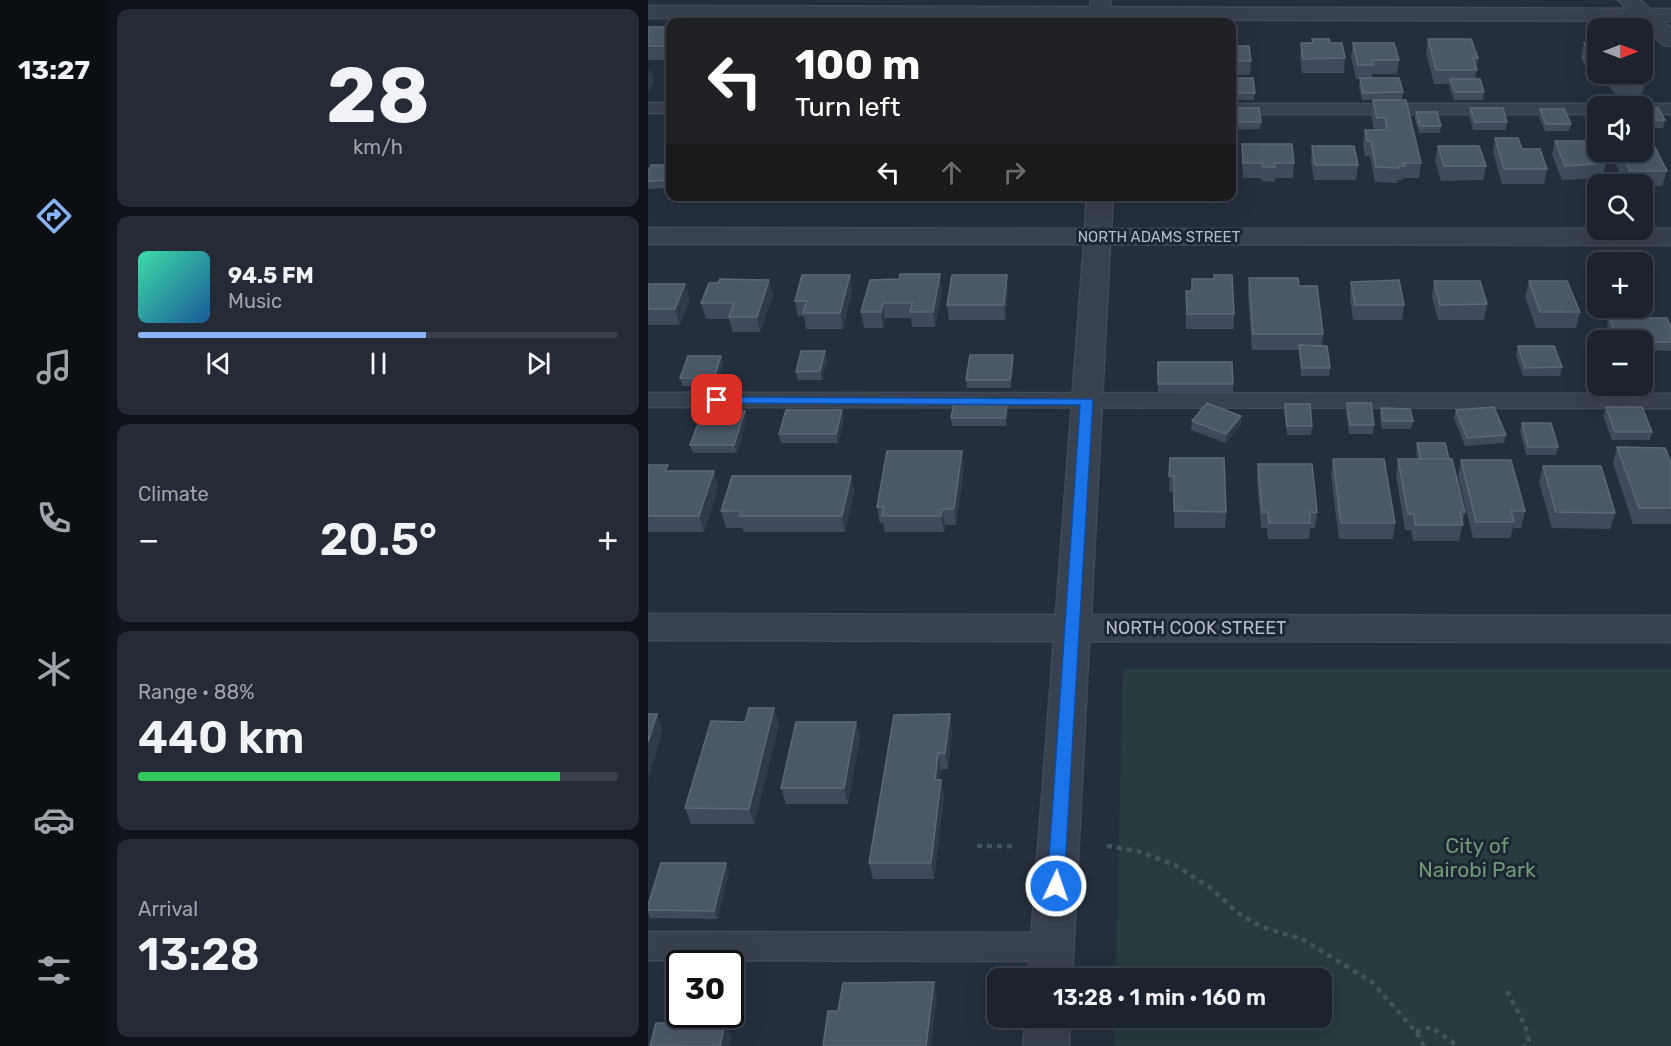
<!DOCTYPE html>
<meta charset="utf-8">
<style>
:root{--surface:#1b232e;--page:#242b36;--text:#f1f3f6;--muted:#a0a4aa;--line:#39404a;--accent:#8ab4f8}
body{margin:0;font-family:Rubik,sans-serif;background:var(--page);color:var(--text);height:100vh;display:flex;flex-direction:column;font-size:22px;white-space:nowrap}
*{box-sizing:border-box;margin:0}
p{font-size:20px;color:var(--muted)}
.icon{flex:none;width:33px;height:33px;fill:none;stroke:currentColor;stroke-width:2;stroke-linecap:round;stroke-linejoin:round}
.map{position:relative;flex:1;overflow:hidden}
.sheet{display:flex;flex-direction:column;gap:9px;padding:9px;background:#0f1319;width:540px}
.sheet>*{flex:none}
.guide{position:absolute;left:18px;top:18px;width:570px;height:183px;border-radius:12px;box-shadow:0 6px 24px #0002,0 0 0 2px var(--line);background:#202124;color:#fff;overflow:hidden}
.needle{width:39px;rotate:90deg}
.fabs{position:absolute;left:939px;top:18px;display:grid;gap:12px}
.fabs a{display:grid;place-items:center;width:66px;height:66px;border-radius:12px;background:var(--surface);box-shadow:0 6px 24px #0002,0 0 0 2px var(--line);font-size:30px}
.speed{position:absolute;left:18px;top:950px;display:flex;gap:12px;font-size:30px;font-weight:700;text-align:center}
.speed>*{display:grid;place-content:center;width:78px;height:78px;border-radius:50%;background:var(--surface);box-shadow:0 6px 24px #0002,0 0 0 2px var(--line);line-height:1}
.speed .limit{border:3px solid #111;border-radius:9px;background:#fff;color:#111}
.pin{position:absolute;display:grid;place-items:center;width:51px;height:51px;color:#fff;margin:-26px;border-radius:12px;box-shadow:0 3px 9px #0006}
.me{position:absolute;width:66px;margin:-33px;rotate:3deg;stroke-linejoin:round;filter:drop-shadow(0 0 4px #0008)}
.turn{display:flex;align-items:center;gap:21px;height:126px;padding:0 30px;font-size:27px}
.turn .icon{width:78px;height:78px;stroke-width:2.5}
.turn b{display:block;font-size:42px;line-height:51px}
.lanes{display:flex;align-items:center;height:57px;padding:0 30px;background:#0003;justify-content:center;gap:30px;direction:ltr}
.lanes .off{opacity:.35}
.big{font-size:45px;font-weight:600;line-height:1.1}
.sheet .tile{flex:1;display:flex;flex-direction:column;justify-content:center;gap:9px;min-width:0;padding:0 21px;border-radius:12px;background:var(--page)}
.sheet .dial{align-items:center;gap:0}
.dial b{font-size:78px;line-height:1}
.song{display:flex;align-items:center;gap:18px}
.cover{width:72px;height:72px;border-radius:9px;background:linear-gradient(135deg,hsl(160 70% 55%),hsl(210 70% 35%))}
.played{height:6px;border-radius:3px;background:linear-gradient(90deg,var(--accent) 60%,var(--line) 60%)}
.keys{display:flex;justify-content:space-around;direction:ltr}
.heat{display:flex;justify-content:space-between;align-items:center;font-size:33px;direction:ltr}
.charge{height:9px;border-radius:4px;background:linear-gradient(90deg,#34c759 88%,var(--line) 0)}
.trip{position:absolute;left:339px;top:968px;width:345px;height:60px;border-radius:12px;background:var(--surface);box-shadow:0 6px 24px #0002,0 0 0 2px var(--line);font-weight:600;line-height:60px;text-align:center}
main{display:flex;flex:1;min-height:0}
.menu{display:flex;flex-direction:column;width:108px;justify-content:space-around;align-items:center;background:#0b0e12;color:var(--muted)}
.menu .icon{width:42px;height:42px}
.menu .on{color:var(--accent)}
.menu b{font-size:27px;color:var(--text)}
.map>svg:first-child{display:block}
.green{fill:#263c3f}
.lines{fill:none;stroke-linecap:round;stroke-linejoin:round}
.service-casing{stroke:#414a57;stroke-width:3}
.minor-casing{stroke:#414a57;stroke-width:3}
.tertiary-casing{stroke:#414a57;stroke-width:3}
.path{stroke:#3f5557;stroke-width:4.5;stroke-dasharray:5 5;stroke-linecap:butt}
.service{fill:#38414e;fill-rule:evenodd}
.minor{fill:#38414e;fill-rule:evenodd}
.tertiary{fill:#38414e;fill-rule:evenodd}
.wall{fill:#3f4b5c}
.shaded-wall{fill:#2f3b4b}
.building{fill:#4b5868;stroke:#5c6777;stroke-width:1.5}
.route{fill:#1a73e8;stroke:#114b97;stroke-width:1.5}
.labels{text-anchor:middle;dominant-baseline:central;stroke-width:6;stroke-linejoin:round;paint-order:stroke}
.far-street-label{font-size:15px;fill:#b4bcc9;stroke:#1d2633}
.street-label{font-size:18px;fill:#b4bcc9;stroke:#1d2633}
.near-park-label{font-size:21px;fill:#6b9a76;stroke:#1d2633}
</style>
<main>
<nav class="menu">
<b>13:27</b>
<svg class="icon on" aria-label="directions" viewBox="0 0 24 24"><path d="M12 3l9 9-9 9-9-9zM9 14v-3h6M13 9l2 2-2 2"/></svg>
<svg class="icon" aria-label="music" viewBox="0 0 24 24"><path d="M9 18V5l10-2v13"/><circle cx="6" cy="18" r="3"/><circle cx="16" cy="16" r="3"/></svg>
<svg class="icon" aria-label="phone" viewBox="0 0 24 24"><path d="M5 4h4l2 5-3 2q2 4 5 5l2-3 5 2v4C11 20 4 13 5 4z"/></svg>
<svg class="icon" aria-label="climate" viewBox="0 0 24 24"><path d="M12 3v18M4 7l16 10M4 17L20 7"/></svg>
<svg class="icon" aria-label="car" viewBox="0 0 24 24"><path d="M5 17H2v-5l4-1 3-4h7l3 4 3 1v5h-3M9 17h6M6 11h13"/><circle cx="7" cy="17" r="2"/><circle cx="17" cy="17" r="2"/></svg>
<svg class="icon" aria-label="filters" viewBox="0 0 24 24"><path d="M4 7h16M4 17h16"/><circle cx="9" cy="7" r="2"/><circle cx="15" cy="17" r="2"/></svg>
</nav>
<section class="sheet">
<div class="tile dial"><b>28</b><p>km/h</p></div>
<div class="tile">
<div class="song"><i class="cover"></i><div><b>94.5 FM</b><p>Music</p></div></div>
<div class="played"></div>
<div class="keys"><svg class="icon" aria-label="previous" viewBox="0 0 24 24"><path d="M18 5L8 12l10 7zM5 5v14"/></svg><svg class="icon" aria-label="pause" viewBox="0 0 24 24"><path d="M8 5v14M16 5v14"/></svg><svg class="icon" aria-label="next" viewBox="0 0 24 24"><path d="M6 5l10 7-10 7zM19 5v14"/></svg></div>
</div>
<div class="tile"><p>Climate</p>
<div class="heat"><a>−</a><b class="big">20.5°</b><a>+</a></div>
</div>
<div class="tile"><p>Range · 88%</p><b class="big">440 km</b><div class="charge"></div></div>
<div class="tile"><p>Arrival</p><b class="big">13:28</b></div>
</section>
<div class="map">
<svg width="1023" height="1046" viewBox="0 0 1023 1046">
<rect width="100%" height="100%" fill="#242f3e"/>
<path class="green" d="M475,669h548v377h-557l1,-29h207v-39h-206z"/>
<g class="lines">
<defs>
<path id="service" d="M0,103h22v10h-22z
M584,104h366l7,2h-7v8h-366z
M994,104h29v10h-29v-8h-7z
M0,393l1023,1v14l-1023,-1z
M0,932l404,1 11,4 5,10 -5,10 -11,4 -404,-1z"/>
<path id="minor" d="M443,0h20l-1,12 5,10h-20l-5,-10z
M970,0h22l31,28v18l-8,-1z
M439,196h26l-2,33h560v16l-561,-1 -19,371 580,1v26l-582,-1 -17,337h-44l26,-337 -406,-1v-26l408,1 28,-371h-436v-16l437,1z
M378,1017h44l-1,29h-46z"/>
<path id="tertiary" d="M0,6l1023,3v12l-1023,-3z"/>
</defs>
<use href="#service" class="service-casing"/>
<use href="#minor" class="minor-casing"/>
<use href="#tertiary" class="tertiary-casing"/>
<path class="path" d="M329,846h38
M459,846l31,5 37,14 37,24 27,25 23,13 40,12 70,43 44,50 8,14
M859,991l18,34 4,16 -4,5
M768,1032l15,-5 27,19"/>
<use href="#service" class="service"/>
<use href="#minor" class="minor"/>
<use href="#tertiary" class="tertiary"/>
</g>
<path class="wall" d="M0,27h22v33h-22z
M664,39l18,4 15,15 -1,15h-42l-2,-16 1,-14h11z
M780,39l50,19 -3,21 9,13 -1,8h-29l-5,-13 1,-3h-16l-8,-31z
M705,43l46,17 -2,14h-25v4l31,14 -1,8h-40l-3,-14 1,-7h-4l-5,-22z
M936,43h14v31h44l4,6 -4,14h-28l-7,-12h-15l-11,-25z
M584,46l19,15 -1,14h-18z
M584,78l23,15 -1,7h-22z
M725,100l48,63 -2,15h-16v2h-5l-1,3 -22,-1 -5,-26h-5l-2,-11 2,-15h9l-3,-16z
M584,108l29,14 -1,7 -28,1z
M822,108l37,14 -1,8h-33l-4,-15z
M994,108l23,12 -2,8h-21z
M892,109l31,15 -2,7h-24l-6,-14z
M768,112l25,14 -1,7h-21l-4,-14z
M847,138l27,11 25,20 -3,15h-42l-9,-32z
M907,141l51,22 -4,15 -40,2 -10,-25z
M594,144l52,19 -1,15h-18l-1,4 -12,-1 -1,-3h-18l-1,-19z
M664,146l46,19 -2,15h-42l-3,-19z
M790,146l48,20 -3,14 -42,1 -6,-20z
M962,152h32l25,19 -5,15h-20v-2h-17z
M22,165v23l-22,1v-17z
M202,275l2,16 -9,38h-37l-2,-13h-6l-3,-15z
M601,278l50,8 24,48 -1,11 8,23 -1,8h-28l-2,-26h-47l-4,-56z
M544,279l42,35v15h-48v-38h6z
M222,280l72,10 -7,37h-23l-1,-9h-26l-2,10h-19l-3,-16z
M786,281l53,23 -3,16h-46l-6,-23z
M881,281l51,31 -4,16h-40l-11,-31z
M703,282l53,23 -2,15h-49l-3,-22z
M0,284l42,16 -11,25h-31z
M360,290l-3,30h-56l-2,-15z
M125,295l-13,37h-27l-4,-13h-23l-5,-16z
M961,318l62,10v23l-29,-1v-10h-29l-6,-14z
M870,346l44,21 -2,9h-37l-7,-21z
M177,351l2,8 -5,21h-24l-2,-8z
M365,355l1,8 -3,25h-44l-1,-8z
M73,356l2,8 -7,22h-33l-3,-8z
M510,362l75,22v8h-75z
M699,403l27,22 -1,9h-24l-3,-23z
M637,404l27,22 -1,9h-24l-3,-23z
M958,407l46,25 -2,8h-38l-9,-24z
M733,408l32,13 -2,8h-29l-2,-12z
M808,410l50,25 -2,8 -39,3 -11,-28z
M360,411l-2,15h-54l-1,-8z
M593,416v8l-15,19 -35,-13 1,-9z
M196,418l-6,25h-57l-2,-9z
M99,419l-10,34h-44l-3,-8z
M874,423l36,24 -2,8h-30l-6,-24z
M769,443l32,16 16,53 -6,29h-46l-2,-11h-6l-9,-55 2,-16h19l-1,-8z
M969,447l54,16v61h-38l-20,-61z
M314,451l2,16 -8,58h-11l-1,7h-59l-2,-9h-3l-3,-16z
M522,458l56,54 -1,16h-51v-36h-5z
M685,459l62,64 -2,16h-54l-8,-64z
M813,460l64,51 -4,17h-8l-3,10h-37l-15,-62z
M610,464l59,48 -2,16h-5l-1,11h-41l-1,-11h-6l-4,-48z
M0,465l21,6h45l4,16 -14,45h-56z
M895,466l72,47 -5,16 -58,-1 -13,-46z
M203,476l3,16 -9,40h-101l-2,-4h-16l-5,-17z
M208,722l4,16 -12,66h-62l-5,-16z
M131,724l-25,100h-63l-6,-16z
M304,730l-4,39h-7l-2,11h2l3,16 -10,83h-61l-4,-16z
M78,863l3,8 -12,48 -67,-1 -2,-5v-8z"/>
<path class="shaded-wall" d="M3,68l3,14 -6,12v-21z
M292,274l2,16 -7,37 -2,-15z
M202,275l2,16 -9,38 -3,-16z
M359,275l1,15 -3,30 -1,-15z
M121,280l4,15 -13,37 -3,-15z
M37,284l5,16 -11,25 -4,-16z
M235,303l2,15 -2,10 -2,-16z
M177,351l2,8 -5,21 -2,-9z
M365,355l1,8 -3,25 -1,-8z
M73,356l2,8 -7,22 -2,-8z
M359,403l1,8 -2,15 -1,-8z
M194,410l2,8 -6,25 -2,-9z
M97,411l2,8 -10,34 -3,-8z
M593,416v8l-15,19v-9z
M314,451l2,16 -8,58 -2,-16z
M66,471l4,16 -14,45 -5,-16z
M203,476l3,16 -9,40 -3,-16z
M294,509l3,16 -1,7 -3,-16z
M126,708l5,16 -25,100 -5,-15z
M9,714l6,16 -15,49v-37z
M302,714l2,16 -4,39 -3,-16z
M208,722l4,16 -12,66 -4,-16z
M290,753l3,16 -3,27 -3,-16z
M293,780l3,16 -10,83 -3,-16z
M78,863l3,8 -12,48 -3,-8z
M286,982l3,15 -6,49h-5z
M77,1023l7,14 -2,9h-10z"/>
<path class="building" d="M0,27h22v17l-1,2h-21z
M664,39h17l1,4h12l3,15 -42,1 -2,-16h12z
M780,39h43l7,19h-5l4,12h-41z
M705,43h41l5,17h-27l1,5h-15z
M936,43h14v24h-2z
M584,46h17l2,15h-19z
M966,74h28l4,6h-29z
M584,78h21l2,15h-23z
M712,78h39l4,14 -40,1z
M802,79h30l4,13h-29z
M725,100h33l15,63h-17l1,3h-6v2l-23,-1 -5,-26h-4l-2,-11h22l-2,-12h-8z
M584,108h27l2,14h-29z
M822,108h33l4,14h-32z
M994,108h16l7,12h-23z
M892,109h24l7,15h-25z
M768,112h21l4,14h-21z
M994,134h6l19,37h-37l-9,-19h21z
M847,138h23l4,11h18l7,20h-43z
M907,141h41l2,3v8h3l5,11 -41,3z
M594,144h50l2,19h-19v4h-12l-1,-4h-19z
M664,146h42l4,19h-43z
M790,146h41l7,20h-42z
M3,165h19v15l-22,1v-9z
M252,274h40l-7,38h-23l2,-9h-29l-2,9h-20l9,-32 29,-1z
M154,275h48l-10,38h-37l4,-12h-12z
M304,275h55l-3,30h-57z
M566,275h18l2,39h-47l-1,-23h6v-12h22z
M601,278h49l1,8h18l6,48h-70z
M72,279l49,1 -12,37h-28l5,-14h-33l8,-20h9z
M751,280l5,25h-49l-4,-23z
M786,281h46l7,23 -47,1z
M881,281h38l13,31h-40z
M0,284h37l-10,25h-27z
M961,318h58l4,10v14h-29v-2h-24z
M651,345l28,1 3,22h-28z
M870,346h36l8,21 -37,1z
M153,351h24l-5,20 -24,1z
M322,355h43l-3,25h-44z
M40,356h33l-7,22h-34z
M510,362h74l1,22h-75z
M306,403h53l-2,15h-54z
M559,403l34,13 -15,18 -34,-13z
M699,403h24l3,22h-24z
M637,404h25l2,22h-25z
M846,407l12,28 -39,3 -11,-28z
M958,407h36l10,25h-37z
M733,408l29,1 3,12h-30z
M138,410h56l-6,24h-57z
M55,411h42l-11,34h-44z
M874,423h29l7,24h-30z
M769,443h28l4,16h-28z
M969,447l48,1 6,15v45h-32z
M239,451h75l-8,58h-12l-1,7h-59l2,-9h-7z
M522,458h54l2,54 -52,-1v-35h-5z
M685,459h51l11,64h-54z
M750,459h54l13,53h-5l3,13h-48l-1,-11h-6z
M813,460h50l14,51h-14l3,11h-38z
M610,464h54l5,48h-7v11h-41l-1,-11h-6z
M0,465h20l-3,6h49l-15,45h-51z
M895,466h58l14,47 -59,-1z
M84,476h119l-9,40h-103l2,-5h-20z
M101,708h25l-25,101 -64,-1 26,-87 34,1z
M0,714h9l-9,28z
M302,714l-5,39h-7l-3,27h6l-10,83h-62l25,-148z
M148,722h60l-12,66h-63z
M13,863h65l-12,48 -66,-1v-5z
M286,982l-8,64h-103l5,-35h10l5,-28z
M8,1023h69l-5,23h-70z"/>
<path class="route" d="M69,397l374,2 2,2 -29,485 -2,6 -6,2 -6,-2 -3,-6 33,-481 -367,-2 -2,-3z"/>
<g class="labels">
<g class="far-street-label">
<text x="511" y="237">NORTH ADAMS STREET</text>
</g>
<g class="street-label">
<text x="548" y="628">NORTH COOK STREET</text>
</g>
<g class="near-park-label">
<text x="829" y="845">City of<tspan x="829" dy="24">Nairobi Park</tspan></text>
</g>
</g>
</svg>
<div class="fabs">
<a><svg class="needle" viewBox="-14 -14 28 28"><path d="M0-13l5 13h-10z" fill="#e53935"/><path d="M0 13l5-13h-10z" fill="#a0a4aa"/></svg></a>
<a><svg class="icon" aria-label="sound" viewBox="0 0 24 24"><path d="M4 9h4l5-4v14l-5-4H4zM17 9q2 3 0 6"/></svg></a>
<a><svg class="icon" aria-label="search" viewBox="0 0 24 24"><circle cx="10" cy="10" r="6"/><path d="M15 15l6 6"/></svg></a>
<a>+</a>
<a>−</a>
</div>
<div class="speed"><div class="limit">30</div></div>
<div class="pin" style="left:69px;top:400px;background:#d93025"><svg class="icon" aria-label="arrive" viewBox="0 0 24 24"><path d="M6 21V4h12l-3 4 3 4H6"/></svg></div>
<svg class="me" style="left:408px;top:886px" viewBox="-20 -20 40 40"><circle r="17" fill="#1a73e8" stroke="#fff" stroke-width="3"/><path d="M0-11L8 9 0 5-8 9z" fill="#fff"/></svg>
<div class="trip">13:28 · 1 min · 160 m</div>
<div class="guide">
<div class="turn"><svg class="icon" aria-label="left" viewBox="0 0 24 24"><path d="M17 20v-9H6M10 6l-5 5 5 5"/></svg><div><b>100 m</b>Turn left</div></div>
<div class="lanes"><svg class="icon" aria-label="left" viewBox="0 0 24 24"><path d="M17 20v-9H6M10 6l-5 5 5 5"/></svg><svg class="icon off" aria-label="ahead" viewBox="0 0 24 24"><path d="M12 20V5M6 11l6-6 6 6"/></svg><svg class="icon off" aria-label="right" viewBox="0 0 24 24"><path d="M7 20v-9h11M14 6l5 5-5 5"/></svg></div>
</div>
</div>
</main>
